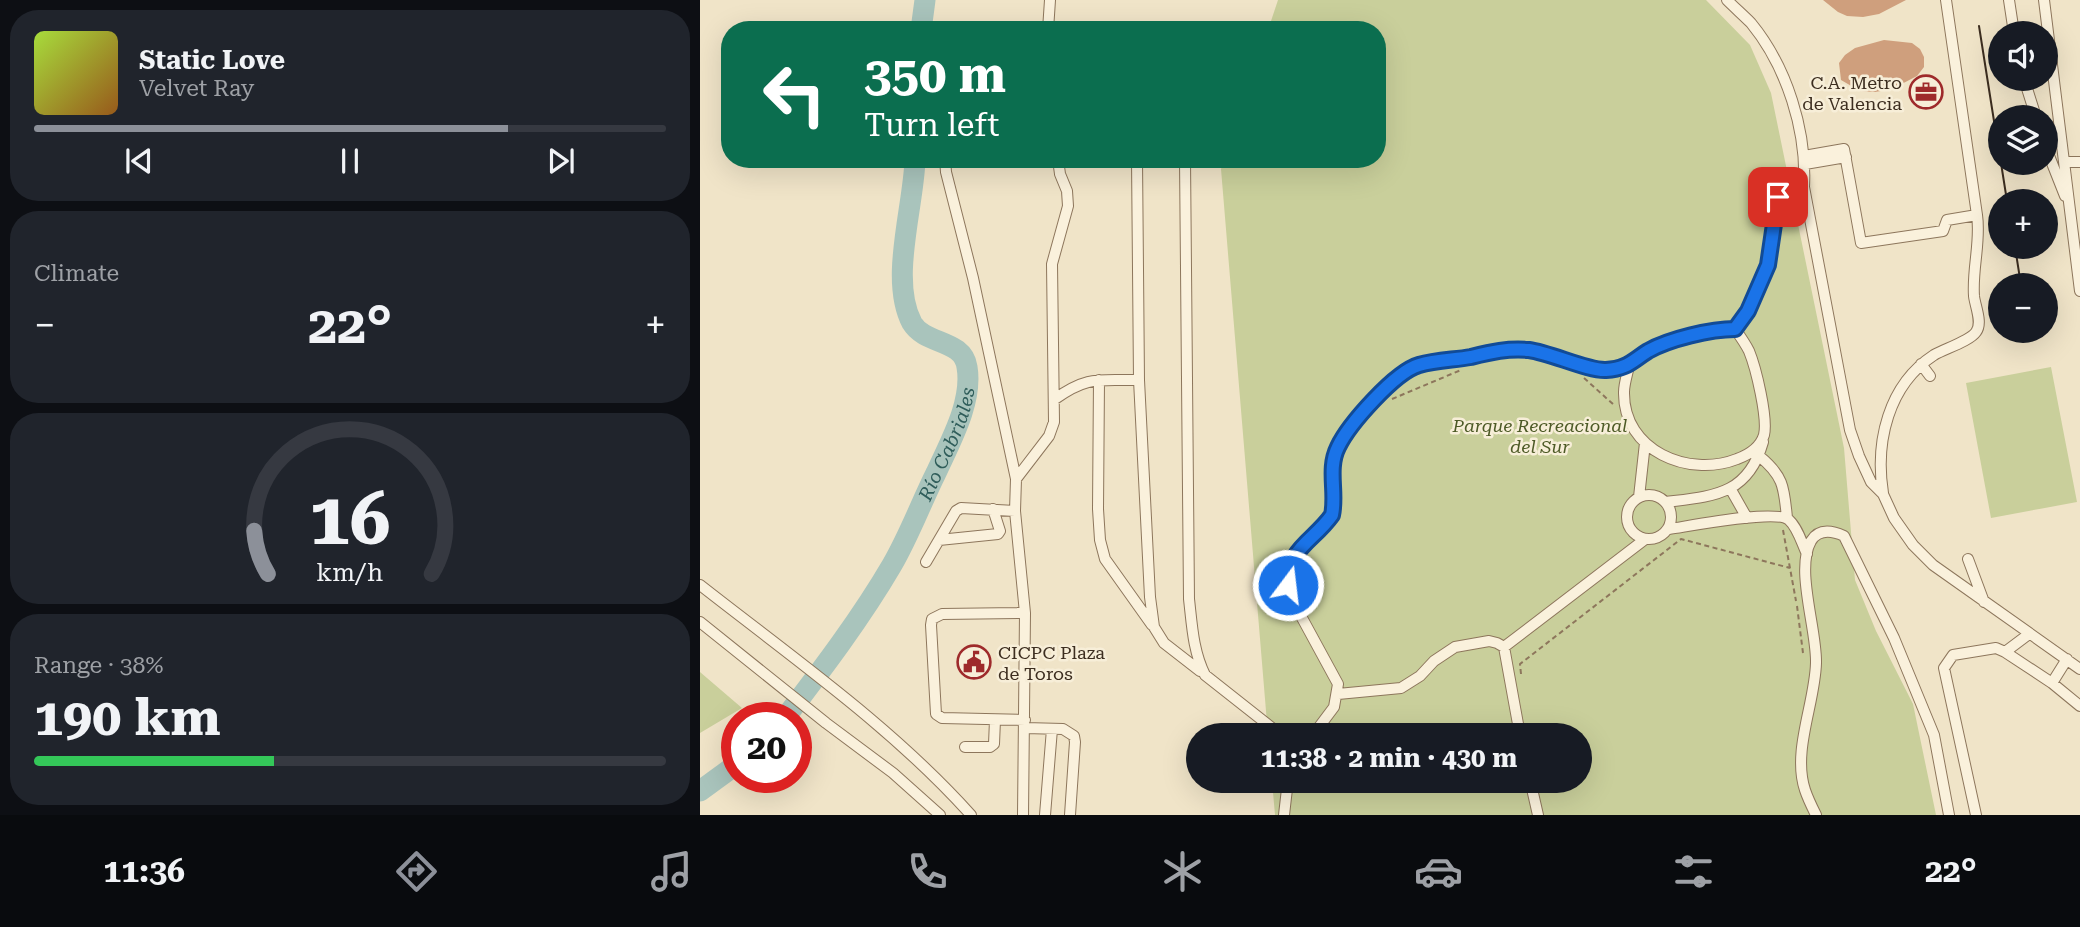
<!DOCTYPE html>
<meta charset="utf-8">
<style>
:root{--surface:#171b24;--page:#20242c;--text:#f1f3f6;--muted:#9ea1a6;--line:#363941;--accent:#8c9099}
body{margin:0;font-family:"Roboto Serif",serif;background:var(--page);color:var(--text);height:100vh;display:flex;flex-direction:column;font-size:26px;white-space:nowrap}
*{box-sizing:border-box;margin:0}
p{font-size:23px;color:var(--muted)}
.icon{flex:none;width:38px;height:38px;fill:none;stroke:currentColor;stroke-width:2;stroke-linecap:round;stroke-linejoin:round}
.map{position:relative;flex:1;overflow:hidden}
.details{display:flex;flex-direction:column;gap:10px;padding:10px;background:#0d0f14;width:700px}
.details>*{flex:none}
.hud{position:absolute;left:21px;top:21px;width:665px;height:147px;border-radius:28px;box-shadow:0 7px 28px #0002;background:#0b6e4f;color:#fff;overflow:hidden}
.fabs{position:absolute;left:1288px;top:21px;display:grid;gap:14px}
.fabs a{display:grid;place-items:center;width:70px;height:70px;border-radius:50%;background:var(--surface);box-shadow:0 7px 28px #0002;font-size:35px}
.speed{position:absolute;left:21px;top:702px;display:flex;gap:14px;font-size:35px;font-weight:700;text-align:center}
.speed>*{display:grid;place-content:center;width:91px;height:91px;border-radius:50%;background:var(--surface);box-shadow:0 7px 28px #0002;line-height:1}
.speed .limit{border:10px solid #d22;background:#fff;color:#111}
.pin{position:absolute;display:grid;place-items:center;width:60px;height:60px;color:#fff;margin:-30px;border-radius:14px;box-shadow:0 4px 10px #0006}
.me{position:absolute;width:77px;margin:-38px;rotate:15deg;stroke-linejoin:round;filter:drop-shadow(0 0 5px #0008)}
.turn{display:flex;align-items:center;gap:24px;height:147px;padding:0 28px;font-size:32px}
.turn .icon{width:91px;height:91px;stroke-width:2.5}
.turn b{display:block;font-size:49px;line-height:60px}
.big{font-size:52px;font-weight:700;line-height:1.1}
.details .tile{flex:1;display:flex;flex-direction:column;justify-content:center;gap:10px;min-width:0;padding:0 24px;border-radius:28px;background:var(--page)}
.details .dial{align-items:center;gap:0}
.dial svg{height:182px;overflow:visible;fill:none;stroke:var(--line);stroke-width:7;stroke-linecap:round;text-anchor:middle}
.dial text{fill:var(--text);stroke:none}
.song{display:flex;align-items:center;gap:21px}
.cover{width:84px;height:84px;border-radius:10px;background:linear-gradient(135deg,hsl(80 70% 55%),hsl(30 70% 35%))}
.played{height:7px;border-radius:4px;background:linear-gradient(90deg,var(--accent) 75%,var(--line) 75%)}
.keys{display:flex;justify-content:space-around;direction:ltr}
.heat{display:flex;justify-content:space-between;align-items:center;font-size:38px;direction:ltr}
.charge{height:10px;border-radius:5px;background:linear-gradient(90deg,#34c759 38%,var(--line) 0)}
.trip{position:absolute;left:486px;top:723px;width:406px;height:70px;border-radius:35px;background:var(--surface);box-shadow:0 7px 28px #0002;font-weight:700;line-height:70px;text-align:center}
.tabs{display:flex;height:112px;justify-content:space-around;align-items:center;background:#090b0e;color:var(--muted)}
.tabs .icon{width:49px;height:49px}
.tabs .selected{color:var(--accent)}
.tabs b{font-size:32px;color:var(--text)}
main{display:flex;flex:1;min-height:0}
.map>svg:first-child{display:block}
.green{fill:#c9cf9b}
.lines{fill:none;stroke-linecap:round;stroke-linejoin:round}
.river{stroke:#a9c4bc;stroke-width:21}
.building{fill:#cf9f7d}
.minor-casing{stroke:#8d765c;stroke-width:12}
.path{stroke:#8d765c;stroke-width:2;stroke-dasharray:5 3.5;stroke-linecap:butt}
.minor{stroke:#faf1dc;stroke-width:10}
.tram{stroke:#3d2e20;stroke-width:2}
.route-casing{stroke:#114b97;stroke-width:18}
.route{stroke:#1a73e8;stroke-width:12}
.labels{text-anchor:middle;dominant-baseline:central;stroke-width:5;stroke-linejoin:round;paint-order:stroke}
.poi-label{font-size:18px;fill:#3d2e20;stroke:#f7eed8;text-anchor:end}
.park-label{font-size:18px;font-style:italic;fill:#4d5a26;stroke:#f7eed8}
.water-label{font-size:19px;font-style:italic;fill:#2f5d5a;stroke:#f7eed8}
</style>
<main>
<section class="details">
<div class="tile">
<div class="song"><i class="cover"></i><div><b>Static Love</b><p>Velvet Ray</p></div></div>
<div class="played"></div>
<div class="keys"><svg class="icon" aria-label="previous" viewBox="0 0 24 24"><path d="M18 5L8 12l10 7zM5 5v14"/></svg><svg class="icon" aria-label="pause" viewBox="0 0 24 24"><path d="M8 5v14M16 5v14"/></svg><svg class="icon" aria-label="next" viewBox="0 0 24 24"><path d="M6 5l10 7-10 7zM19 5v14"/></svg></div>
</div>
<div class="tile"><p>Climate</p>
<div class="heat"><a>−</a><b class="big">22°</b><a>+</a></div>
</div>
<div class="tile dial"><svg viewBox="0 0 100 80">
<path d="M14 69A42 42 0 1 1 86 69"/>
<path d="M14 69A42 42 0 0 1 8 50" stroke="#8c9099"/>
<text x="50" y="56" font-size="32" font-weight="700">16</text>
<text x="50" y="72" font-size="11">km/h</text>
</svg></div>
<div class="tile"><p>Range · 38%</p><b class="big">190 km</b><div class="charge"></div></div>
</section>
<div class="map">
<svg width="1380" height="815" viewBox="0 0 1380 815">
<rect width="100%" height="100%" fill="#f0e4c8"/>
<path class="green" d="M578,0h428l44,45 21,48 73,355 11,132 21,51 37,73 23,111h-661l-3,-34 308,-1v-45h-312l-47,-566 4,-10h152v-129h-109z
M1351,367l26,135 -86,16 -25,-135z
M0,672l42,36 -42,25z"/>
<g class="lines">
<g class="river">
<path d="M221,30l4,-30"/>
<path id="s1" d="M85,718c38,-50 76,-100 107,-153 17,-29 29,-62 44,-92 14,-31 37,-71 31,-106 -4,-28 -42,-22 -55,-44 -23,-43 2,-117 3,-164"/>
<path d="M0,791l37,-27"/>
</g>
</g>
<path class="building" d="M1123,0h83l-27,14 -16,3 -16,-1 -9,-4z
M1184,40l28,3 8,6 4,8v10l-7,9 -25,13 -17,3 -15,-1 -19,-11 -2,-17 6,-8 10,-7z"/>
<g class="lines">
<defs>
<path id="minor" d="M1027,0c8,8 16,15 24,23 36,44 56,108 53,164l46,243 9,26 12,26 12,12 11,24 19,27 20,20 147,104
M1246,0l31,215
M1309,0l5,33
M1344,0l36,291
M348,30l2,-30
M1324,79l12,38
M1346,148l19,48
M1104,156l40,-7 17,94 82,-12 4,-11 30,-5c4,27 -5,53 -3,81 1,10 9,27 2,36 -6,9 -32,17 -42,23 -46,30 -59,87 -51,138
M245,159l1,13 27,106 43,201 -1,32 10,102 -2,202
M485,159l4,440c3,26 4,52 16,76l76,60
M1365,162h15
M1105,164l41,-7
M1221,364l9,12
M929,366c-2,9 -5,18 -5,26 -1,59 65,86 113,67 11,-4 23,-11 27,-24 4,-17 -8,-67 -15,-84 -4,-8 -9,-15 -14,-22
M399,380l-1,129 2,31 5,19 47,66
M439,380l11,217 4,30 10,16 36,28
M355,399c34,-24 44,-18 84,-19l-2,-221
M1059,456c25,20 25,32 28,62
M316,479l33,-43 5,-14 -2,-158 16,-58 -1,-15 -7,-17 -2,-15
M1030,488l17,30
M927 517a22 22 0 1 1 44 0a22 22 0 1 1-44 0Z
M939,497l6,-54
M966,502c48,-6 82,-7 97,-60
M969,529c21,-3 107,-20 120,-9 9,8 13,24 18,34
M239,540l59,-6 2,-3 -7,-22
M1268,559l16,43
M226,562l30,-51 5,-3 54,3
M0,585c93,73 192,142 271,230
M325,613l-83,1 -10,5 -1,6 5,89 6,4 83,2
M0,622l126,101 67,50 47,42
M804,647l140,-107
M1305,652l24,-18
M1352,683l15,-24
M638,694l63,-6 19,-12 14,-15 21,-14 34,-6 8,2 7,4 16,88
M325,728l38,1 11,7 1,6 -5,73
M613,735l21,-28 4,-23 -37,-68 -13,-31v-16l11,-19 33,-35c5,-23 -5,-46 6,-68 11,-23 57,-75 81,-82 17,-5 35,-5 52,-8 20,-5 37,-9 58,-7 22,2 59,21 77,20 21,-1 26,-9 42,-19 21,-12 63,-22 87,-22l13,-18 20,-46 12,-74c6,-8 15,-7 24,-4
M265,747h25l4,-3 1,-24
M830,780l8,35
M345,815l7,-86
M584,815l4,-35
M1116,815c-4,-8 -8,-16 -11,-25 -13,-39 10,-87 11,-127 1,-33 -21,-94 -5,-122 8,-13 22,-10 33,-5l50,102 40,97 15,80
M1276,815l-32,-147 9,-13 43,-7 9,4 47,31 28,23"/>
</defs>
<use href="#minor" class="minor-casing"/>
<path class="path" d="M884,378l30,27
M692,399l69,-29
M1083,530l13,71
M1097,606l6,47
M821,674l-1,-10 161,-125 109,29"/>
<use href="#minor" class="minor"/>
<path class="tram" d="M1279,26l21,133
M1301,163l6,38
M1315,247l6,38"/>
</g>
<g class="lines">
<defs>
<path id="route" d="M588,585c0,-38 25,-43 44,-70 5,-22 -5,-46 6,-68 11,-23 57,-75 81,-82 17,-5 35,-5 52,-8 20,-5 37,-9 58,-7 22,3 59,21 77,20 21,-1 26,-9 42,-19 21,-12 63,-22 87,-22l13,-18 20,-46 10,-68"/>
</defs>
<use href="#route" class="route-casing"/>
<use href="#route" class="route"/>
</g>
<defs>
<symbol id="office-ring" viewBox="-11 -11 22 22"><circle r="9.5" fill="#f7eed8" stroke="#9e2a2b" stroke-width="1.5"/><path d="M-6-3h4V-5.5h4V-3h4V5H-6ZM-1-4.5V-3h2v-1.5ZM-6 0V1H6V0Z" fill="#9e2a2b"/></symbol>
<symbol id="civic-ring" viewBox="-11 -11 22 22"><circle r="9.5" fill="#f7eed8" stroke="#9e2a2b" stroke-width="1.5"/><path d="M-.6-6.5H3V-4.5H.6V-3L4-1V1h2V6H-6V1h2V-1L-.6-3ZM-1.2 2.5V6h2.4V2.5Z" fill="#9e2a2b"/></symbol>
</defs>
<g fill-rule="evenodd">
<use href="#office-ring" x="1207" y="73" width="38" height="38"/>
<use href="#civic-ring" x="255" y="643" width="38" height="38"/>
</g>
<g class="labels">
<g class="poi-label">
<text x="1202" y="82">C.A. Metro<tspan x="1202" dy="21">de Valencia</tspan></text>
<text x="298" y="652" text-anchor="start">CICPC Plaza<tspan x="298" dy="21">de Toros</tspan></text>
</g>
<g class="park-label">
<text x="840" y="425">Parque Recreacional<tspan x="840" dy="21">del Sur</tspan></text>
</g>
<g class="water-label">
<text stroke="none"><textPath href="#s1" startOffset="320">Río Cabriales</textPath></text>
</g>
</g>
</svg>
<div class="fabs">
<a><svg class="icon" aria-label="sound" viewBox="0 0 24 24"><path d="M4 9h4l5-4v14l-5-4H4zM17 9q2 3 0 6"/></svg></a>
<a><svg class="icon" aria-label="layers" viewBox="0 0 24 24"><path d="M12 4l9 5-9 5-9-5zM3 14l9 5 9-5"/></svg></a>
<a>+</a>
<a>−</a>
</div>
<div class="speed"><div class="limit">20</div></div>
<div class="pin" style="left:1078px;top:197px;background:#d93025"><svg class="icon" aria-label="arrive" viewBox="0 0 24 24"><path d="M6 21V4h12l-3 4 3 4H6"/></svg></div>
<svg class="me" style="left:588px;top:585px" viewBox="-20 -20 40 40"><circle r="17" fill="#1a73e8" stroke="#fff" stroke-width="3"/><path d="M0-11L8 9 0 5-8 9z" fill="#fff"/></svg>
<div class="trip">11:38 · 2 min · 430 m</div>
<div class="hud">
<div class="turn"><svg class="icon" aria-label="left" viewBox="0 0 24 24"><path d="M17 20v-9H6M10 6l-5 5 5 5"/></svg><div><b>350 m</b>Turn left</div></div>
</div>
</div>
</main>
<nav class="tabs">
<b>11:36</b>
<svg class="icon selected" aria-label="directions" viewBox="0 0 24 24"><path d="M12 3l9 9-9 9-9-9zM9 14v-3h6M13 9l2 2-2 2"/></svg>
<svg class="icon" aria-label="music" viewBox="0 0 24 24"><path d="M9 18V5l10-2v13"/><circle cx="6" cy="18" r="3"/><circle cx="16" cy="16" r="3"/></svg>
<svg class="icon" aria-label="phone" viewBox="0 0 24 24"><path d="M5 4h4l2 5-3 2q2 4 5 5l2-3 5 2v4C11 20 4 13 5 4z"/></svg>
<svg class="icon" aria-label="climate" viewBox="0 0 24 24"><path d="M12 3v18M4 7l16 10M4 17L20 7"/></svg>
<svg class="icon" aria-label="car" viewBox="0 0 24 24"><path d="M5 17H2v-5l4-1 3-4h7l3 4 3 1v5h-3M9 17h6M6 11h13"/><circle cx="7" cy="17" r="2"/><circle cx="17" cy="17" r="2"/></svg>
<svg class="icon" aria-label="filters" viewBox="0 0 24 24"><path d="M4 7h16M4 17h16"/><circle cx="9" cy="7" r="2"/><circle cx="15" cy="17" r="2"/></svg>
<b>22°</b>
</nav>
